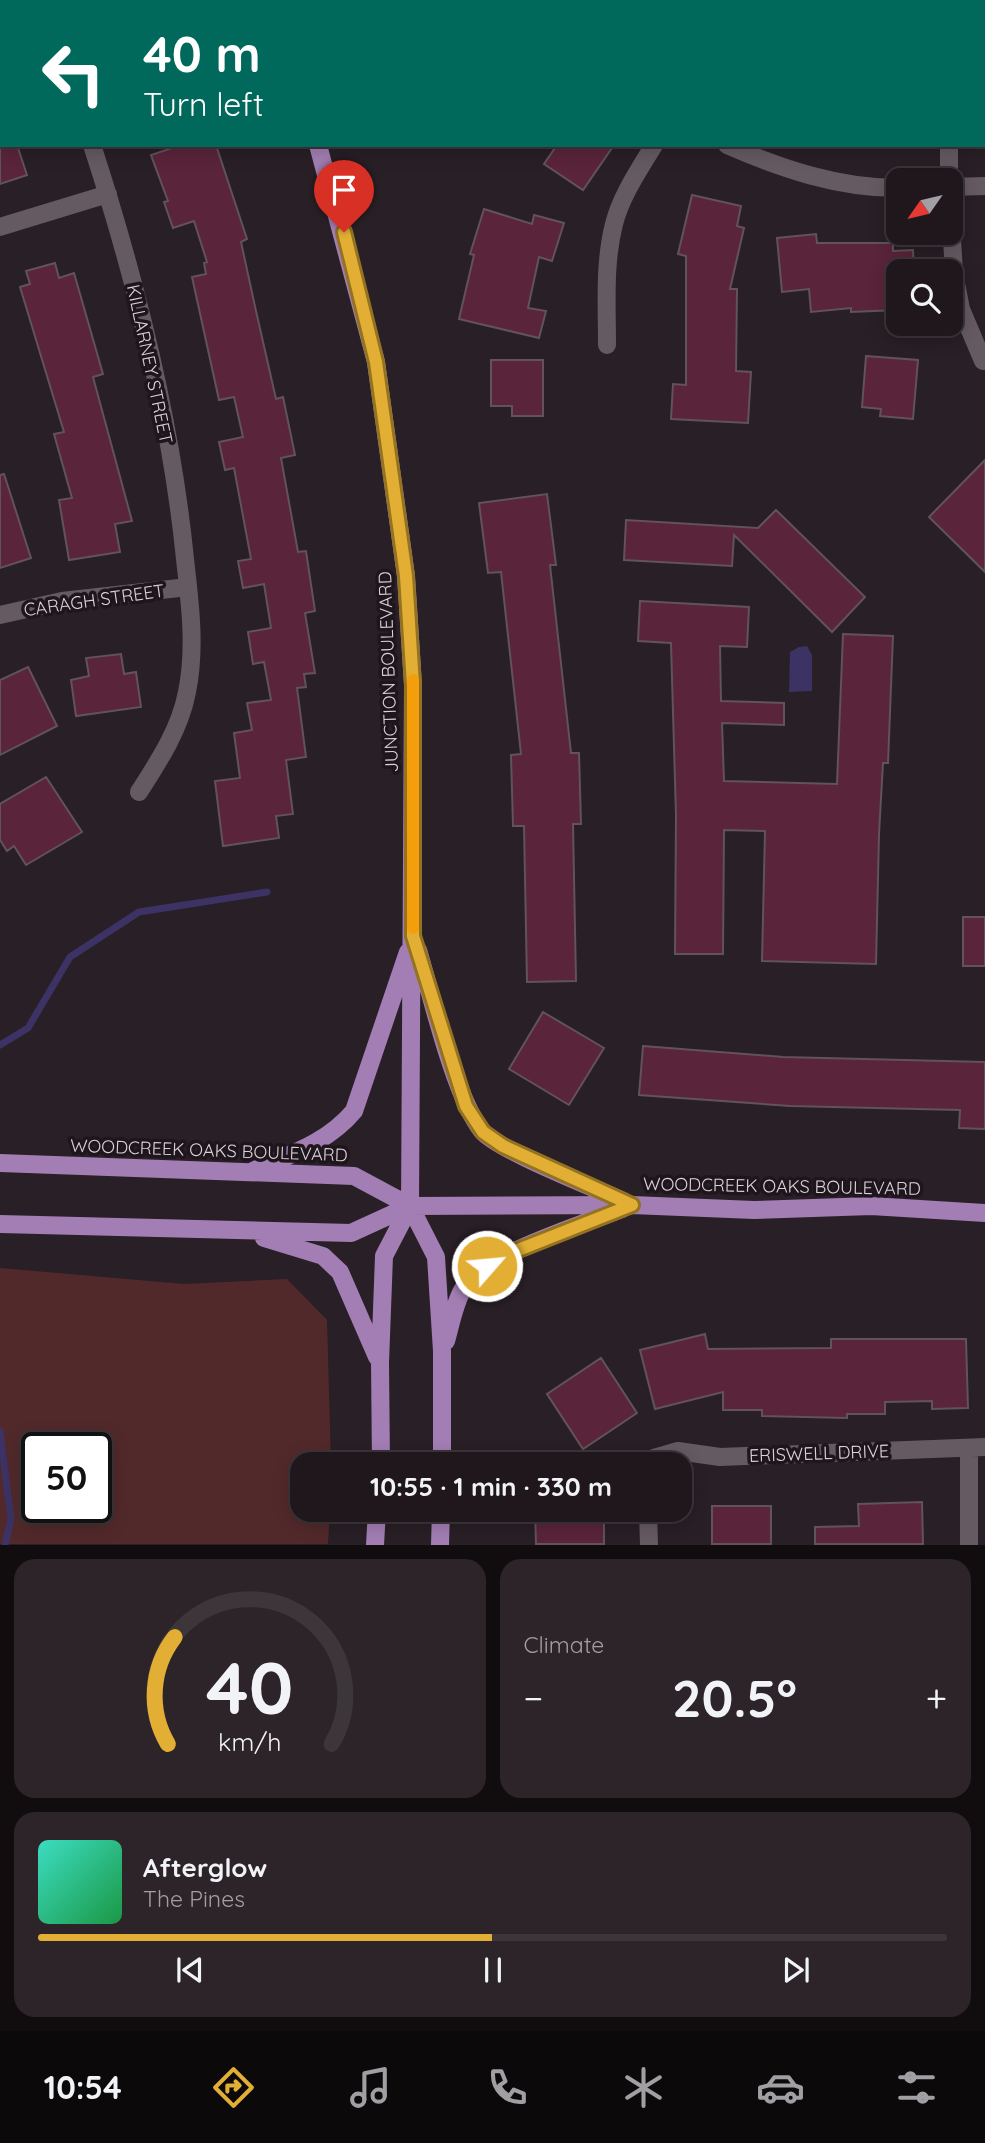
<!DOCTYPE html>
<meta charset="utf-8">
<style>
:root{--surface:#1f171c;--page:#2c2429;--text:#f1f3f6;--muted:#a19fa3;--line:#3c363b;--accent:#e2af34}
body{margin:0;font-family:Quicksand,sans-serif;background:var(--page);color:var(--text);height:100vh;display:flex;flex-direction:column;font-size:26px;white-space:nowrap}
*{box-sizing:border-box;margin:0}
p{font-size:23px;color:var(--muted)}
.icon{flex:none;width:38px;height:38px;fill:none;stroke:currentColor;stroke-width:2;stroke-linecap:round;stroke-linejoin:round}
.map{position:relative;height:1545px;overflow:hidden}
.panel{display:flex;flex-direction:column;gap:14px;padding:14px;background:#110d0f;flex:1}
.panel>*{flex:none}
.guide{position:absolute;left:0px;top:0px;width:985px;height:147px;box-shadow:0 4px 18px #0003,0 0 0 2px var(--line);background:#00695c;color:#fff;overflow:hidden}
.needle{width:46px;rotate:236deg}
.buttons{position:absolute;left:886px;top:168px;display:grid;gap:14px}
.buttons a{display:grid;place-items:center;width:77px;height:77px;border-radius:14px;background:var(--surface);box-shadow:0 4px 18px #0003,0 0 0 2px var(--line);font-size:35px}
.speed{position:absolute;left:21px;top:1432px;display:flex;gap:14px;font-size:35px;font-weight:700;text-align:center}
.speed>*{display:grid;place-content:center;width:91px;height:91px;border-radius:50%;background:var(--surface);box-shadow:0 4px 18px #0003,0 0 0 2px var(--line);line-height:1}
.speed .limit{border:4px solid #111;border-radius:10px;background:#fff;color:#111}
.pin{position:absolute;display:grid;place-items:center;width:60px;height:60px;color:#fff;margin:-72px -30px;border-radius:50% 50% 50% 0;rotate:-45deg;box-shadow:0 0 7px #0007}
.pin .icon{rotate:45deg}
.me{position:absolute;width:77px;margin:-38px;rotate:63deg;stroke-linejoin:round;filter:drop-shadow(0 0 5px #0008)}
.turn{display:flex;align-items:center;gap:24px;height:147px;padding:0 28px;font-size:32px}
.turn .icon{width:91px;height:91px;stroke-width:2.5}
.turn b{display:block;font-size:49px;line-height:60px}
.big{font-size:52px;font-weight:700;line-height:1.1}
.panel .widget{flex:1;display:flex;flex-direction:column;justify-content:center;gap:10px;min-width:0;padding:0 24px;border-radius:21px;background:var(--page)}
.panel .dial{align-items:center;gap:0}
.dial svg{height:182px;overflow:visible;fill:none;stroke:var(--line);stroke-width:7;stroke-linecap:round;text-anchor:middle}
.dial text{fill:var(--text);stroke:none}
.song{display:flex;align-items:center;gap:21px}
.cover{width:84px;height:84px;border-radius:10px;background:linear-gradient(135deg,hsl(170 70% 55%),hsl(140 70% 35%))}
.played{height:7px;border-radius:4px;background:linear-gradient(90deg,var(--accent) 50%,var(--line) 50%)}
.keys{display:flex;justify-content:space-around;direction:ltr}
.heat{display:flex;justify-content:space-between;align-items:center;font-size:38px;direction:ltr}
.panel .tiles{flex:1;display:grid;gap:14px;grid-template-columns:1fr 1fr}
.widget:last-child{grid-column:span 2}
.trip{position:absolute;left:290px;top:1452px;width:402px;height:70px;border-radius:21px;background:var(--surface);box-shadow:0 4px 18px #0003,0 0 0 2px var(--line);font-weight:700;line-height:70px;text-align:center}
.tabs{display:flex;height:112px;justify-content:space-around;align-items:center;background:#0c090b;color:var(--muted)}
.tabs .icon{width:49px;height:49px}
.tabs .on{color:var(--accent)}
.tabs b{font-size:32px;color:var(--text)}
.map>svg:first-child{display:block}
.green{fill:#52292b;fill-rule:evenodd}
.water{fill:#3c3263}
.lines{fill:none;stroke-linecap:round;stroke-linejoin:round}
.stream{stroke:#3c3263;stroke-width:7}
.building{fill:#5a243a;stroke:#615357;stroke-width:2}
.minor{stroke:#655a62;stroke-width:18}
.major{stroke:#a37eb4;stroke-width:18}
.route-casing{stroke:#937222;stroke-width:18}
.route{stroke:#e2af34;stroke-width:12}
.slow{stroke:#f59e0b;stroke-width:12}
.labels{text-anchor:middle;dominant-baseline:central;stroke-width:7;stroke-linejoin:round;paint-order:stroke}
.street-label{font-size:18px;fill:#d9d2d7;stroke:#1f161d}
</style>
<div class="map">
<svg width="985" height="1545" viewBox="0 0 985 1545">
<rect width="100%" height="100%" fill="#291f26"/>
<path class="green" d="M0,1268l184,16 103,-5 40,41 4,145h-28v45h27l-2,34h-328zM37,1447h59v60h-59z"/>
<path class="water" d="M807,646l5,9v36l-23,1 1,-40 9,-5z"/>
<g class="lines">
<path class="stream" d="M0,1045l28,-17 42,-71 69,-45 128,-20
M0,1431l11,88 -6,26"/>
</g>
<path class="building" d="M0,145h17l10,30 -27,9z
M181,145h35l31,94 -6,3 15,69 20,88 7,-2 12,58 -14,3 17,94 8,-1 9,60 -10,2 10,60 -11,1 2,13 -9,1 9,69 -20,3 7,54 -17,2 3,22 -56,8 -8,-65 25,-3 -6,-45 18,-3 -5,-27 24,-3 -7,-38 -11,2 -5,-32 23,-4 -7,-44 -21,4 -5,-27 13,-2 -17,-91 -9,2 -6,-28 24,-5 -9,-40 -15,3 -27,-123 14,-3 -2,-11 3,-1 -13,-41 -21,7 -9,-26 4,-1 -17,-46z
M557,145h57l-31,45 -39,-26z
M692,195l49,11 -4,20 7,2 -14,61h7l-1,82 15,1 -3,51 -77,-4 2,-35 13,1v-129l-8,-2z
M484,209l48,15 2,-9 30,8 -12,38 -13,-4 -11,51 18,3 -7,27 -80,-19 15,-64 -4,-1z
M816,234l1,9h76v8l20,-1 1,21h-16v39l-47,2v-4l-40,4 -2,-23 -27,3 -5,-54z
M55,263l4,15 15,-5 29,101 -10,3 39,144 -17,3 5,28 -51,8 -10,-60 13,-2 -18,-64 10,-2 -44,-145 10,-3 -4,-13z
M866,356l52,4 -5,59 -33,-3 1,-7 -19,-2z
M491,360h52v56h-31v-10h-21z
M985,460v112l-56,-55z
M4,474l27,84 -31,10v-93z
M547,494l9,71h-6l21,188h8l2,71h-8l3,157 -49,1 -3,-156h-11l-2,-71 10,-1 -20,-182 -13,1 -9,-70z
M776,510l89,87 -33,35 -98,-97 -2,31 -108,-6 2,-40 132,8z
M640,601l109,6 -2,40 -27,-1 1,55 63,2v22l-62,-2 2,58 113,3 6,-150 50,2 -5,127h-5l-4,71 -3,130 -114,-3 3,-130 -41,-1 -1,124h-48l1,-138 -5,-173 -33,-2z
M121,654l3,20 12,-2 5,35 -65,9 -5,-36 18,-4 -3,-18z
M28,667l29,59 -57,29v-75z
M46,777l36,55 -56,33 -12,-19 -7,5 -7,-11v-36z
M963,917h22v49h-22z
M543,1012l61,36 -35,57 -60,-36z
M643,1046l140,11 202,5v67l-26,-1 1,-18 -170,-4 -151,-11z
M705,1334l3,15 123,-1v-9h135l2,69 -36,1v-8l-47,1v12h-38v4l-85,-2v-6h-39v-18l-68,17 -15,-59z
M601,1358l36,55 -54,36 -36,-55z
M922,1502l1,42h-108v-17l44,-1 -1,-22z
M712,1506h59v38h-59z
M535,1510h69v34h-68z"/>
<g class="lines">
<path class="minor" d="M39,0l1,2
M541,0l1,2
M429,2l3,-2
M955,2v-2
M92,145c44,135 79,274 93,414 5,44 11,89 2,133 -7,37 -28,69 -48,100
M727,145c55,24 111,43 171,43
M949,145v35
M950,187l35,-1
M950,205l4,68 7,36 22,52
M0,227l108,-33
M607,345c0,-41 -3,-82 7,-121 7,-28 25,-54 40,-79
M0,615l62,-14 126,-14
M969,1448v97
M651,1465l3,-7 24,-7 42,6 265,-10
M648,1510l1,35"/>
<path class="major" d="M272,0l1,2
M318,145l58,217 30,214 7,109 -3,521 -26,50 -4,107 1,102
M418,950c13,44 37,148 64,181 17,20 114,57 143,71
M0,1163l354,13 56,30
M253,1171c38,-17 74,-28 101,-60l54,-159
M410,1206l26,51 6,94v114
M0,1224l351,9 59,-27 222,-1 122,5 117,-4 114,7
M264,1238l59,18 17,16 37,85
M446,1341c5,-17 8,-37 17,-52 19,-34 121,-65 159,-80
M375,1545l2,-35
M440,1545l1,-35"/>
</g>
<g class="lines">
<defs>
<path id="route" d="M344,232l32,130 30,214 7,109v251l53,170 17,26 20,14 129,59 -134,53 -11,8"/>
</defs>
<use href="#route" class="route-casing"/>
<use href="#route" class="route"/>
<path class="slow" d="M413,680v248"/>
</g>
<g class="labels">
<g class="street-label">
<text transform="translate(150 364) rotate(78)">KILLARNEY STREET</text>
<text transform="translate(94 600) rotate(-8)">CARAGH STREET</text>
<text transform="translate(388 672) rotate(-92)">JUNCTION BOULEVARD</text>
<text transform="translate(209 1150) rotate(2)">WOODCREEK OAKS BOULEVARD</text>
<text transform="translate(782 1186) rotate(1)">WOODCREEK OAKS BOULEVARD</text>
<text transform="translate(819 1453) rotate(-2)">ERISWELL DRIVE</text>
</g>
</g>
</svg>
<div class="buttons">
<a><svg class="needle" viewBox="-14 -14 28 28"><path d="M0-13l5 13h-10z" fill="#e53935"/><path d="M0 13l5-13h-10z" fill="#a19fa3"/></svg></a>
<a><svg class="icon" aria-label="search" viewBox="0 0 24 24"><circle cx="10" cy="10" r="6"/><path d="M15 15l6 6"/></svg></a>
</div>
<div class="speed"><div class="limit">50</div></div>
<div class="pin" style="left:344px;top:232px;background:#d93025"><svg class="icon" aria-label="arrive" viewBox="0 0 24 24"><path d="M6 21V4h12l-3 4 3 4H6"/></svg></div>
<svg class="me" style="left:487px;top:1266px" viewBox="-20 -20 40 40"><circle r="17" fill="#e2af34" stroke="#fff" stroke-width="3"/><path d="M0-11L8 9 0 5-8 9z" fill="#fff"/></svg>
<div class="trip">10:55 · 1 min · 330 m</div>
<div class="guide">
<div class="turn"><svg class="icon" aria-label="left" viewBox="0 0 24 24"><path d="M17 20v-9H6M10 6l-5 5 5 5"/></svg><div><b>40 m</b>Turn left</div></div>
</div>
</div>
<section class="panel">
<div class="tiles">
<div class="widget dial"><svg viewBox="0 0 100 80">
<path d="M14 69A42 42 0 1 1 86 69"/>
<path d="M14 69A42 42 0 0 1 17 22" stroke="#e2af34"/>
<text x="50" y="56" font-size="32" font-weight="700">40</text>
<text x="50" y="72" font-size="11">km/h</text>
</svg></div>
<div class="widget"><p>Climate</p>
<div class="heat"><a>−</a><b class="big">20.5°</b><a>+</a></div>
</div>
<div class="widget">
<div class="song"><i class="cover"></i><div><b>Afterglow</b><p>The Pines</p></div></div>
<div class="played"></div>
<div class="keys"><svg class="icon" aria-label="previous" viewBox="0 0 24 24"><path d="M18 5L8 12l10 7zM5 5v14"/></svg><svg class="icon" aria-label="pause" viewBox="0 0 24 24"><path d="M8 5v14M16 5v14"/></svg><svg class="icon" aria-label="next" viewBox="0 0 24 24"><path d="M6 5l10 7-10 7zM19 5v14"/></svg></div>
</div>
</div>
</section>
<nav class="tabs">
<b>10:54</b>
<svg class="icon on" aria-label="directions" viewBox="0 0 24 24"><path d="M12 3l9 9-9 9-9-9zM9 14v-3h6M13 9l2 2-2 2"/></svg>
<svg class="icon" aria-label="music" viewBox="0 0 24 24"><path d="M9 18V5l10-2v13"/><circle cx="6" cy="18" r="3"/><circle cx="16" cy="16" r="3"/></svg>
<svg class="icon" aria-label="phone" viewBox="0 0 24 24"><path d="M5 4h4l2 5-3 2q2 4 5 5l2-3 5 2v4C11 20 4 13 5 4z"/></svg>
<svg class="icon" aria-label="climate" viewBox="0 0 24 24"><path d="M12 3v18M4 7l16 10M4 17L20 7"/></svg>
<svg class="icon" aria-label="car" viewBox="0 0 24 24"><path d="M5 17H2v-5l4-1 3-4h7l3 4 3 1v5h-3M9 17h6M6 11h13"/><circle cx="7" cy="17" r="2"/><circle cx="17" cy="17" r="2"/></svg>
<svg class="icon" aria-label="filters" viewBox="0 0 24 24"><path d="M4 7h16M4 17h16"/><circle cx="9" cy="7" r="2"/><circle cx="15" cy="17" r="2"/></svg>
</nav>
